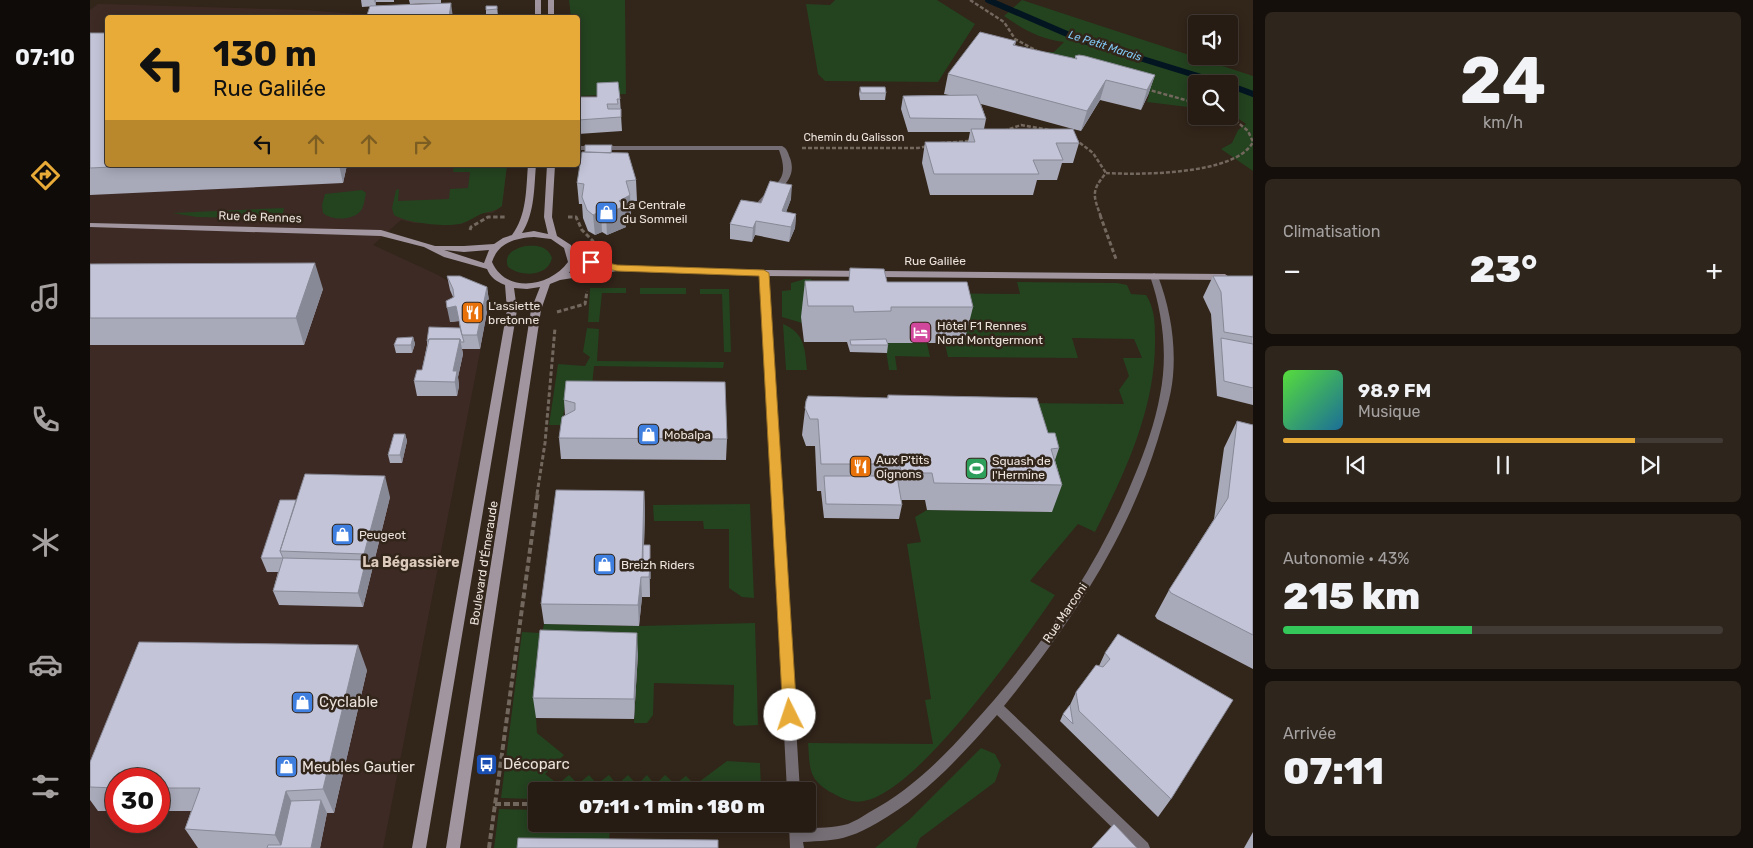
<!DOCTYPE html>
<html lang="fr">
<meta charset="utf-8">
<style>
:root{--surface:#261c14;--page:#2e251d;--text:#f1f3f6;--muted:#a4a1a0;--line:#423a34;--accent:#e8ab37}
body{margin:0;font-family:Rubik,sans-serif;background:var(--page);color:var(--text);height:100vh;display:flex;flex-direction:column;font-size:19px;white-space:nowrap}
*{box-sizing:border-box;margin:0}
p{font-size:16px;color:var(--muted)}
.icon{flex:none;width:28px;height:28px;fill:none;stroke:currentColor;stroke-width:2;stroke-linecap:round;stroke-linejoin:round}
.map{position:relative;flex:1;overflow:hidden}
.drawer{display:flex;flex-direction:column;gap:12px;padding:12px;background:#150f0b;width:500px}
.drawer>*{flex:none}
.hud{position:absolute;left:15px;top:15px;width:475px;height:152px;border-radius:5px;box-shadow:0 2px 12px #0003,0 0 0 1px var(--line);background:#e8ab37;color:#111;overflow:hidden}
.fabs{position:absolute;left:1098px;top:15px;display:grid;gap:10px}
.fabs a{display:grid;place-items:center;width:50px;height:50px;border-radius:5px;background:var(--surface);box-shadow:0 2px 12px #0003,0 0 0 1px var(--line);font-size:25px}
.speed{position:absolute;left:15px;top:768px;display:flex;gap:10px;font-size:25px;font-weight:700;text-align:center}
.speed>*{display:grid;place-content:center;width:65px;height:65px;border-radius:50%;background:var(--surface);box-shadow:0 2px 12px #0003,0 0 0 1px var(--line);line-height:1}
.speed .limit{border:8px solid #d22;background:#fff;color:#111}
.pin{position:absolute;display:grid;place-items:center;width:42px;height:42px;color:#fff;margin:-21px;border-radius:10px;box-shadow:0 2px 8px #0006}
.me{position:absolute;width:55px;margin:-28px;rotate:356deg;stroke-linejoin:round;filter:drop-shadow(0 0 4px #0008)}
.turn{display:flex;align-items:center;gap:18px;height:105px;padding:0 25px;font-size:22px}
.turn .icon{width:65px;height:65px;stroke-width:2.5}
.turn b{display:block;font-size:35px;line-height:42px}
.lanes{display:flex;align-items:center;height:48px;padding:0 25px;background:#0003;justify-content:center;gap:25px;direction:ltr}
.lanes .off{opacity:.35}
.big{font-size:38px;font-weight:800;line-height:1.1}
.drawer .tile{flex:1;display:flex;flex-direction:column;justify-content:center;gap:8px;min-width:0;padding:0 18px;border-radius:8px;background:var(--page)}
.drawer .dial{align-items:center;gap:0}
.dial b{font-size:65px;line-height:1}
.song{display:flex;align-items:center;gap:15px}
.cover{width:60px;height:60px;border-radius:8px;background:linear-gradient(135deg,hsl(110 70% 55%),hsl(200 70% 35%))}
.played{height:5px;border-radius:2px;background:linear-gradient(90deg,var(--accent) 80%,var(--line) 80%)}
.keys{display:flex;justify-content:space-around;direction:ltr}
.heat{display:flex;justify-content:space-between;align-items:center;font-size:28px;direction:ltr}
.charge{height:8px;border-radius:4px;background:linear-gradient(90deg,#34c759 43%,var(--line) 0)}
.trip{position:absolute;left:438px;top:782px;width:288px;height:50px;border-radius:5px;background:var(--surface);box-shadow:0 2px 12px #0003,0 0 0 1px var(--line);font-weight:800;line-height:50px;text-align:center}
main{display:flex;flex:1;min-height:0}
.dock{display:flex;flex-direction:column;width:90px;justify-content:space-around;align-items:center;background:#0f0b08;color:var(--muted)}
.dock .icon{width:35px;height:35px}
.dock .active{color:var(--accent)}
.dock b{font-size:22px;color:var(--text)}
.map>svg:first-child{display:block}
.industrial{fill:#3d2a24;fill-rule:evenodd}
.green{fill:#24431f}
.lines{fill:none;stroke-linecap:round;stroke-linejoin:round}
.stream{stroke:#021521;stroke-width:6}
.path-far2{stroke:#73685e;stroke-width:2.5;stroke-dasharray:4 2;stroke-linecap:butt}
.path-far1{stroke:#73685e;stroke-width:3;stroke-dasharray:4.5 2.5;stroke-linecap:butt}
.path{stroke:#73685e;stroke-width:4;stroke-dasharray:6 3;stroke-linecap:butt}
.lane{fill:#756e74;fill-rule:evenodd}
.street{fill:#756e74;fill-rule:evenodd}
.secondary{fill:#a196a0;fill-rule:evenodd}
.wall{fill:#a8a9b9;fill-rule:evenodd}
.shaded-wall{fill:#888996}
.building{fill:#c3c4d7;stroke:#888996}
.route{fill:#e8ab37;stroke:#976f24}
.labels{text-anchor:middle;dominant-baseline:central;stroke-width:5;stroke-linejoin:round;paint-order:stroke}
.far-water-label{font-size:11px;font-style:italic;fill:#82caf7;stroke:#32251a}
.far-street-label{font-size:11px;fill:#ece3dc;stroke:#32251a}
.poi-label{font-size:12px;fill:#ece3dc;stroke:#32251a;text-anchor:start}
.street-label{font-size:12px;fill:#ece3dc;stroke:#32251a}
.neighbourhood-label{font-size:14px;font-weight:bold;fill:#dbc9bb;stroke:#32251a}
.near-poi-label{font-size:15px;fill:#ece3dc;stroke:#32251a;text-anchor:start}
</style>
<main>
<nav class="dock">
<b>07:10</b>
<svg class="icon active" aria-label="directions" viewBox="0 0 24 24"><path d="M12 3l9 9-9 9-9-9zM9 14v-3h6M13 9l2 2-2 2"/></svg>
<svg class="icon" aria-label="music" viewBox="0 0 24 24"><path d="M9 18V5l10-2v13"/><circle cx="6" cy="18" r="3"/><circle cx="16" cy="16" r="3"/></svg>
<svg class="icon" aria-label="phone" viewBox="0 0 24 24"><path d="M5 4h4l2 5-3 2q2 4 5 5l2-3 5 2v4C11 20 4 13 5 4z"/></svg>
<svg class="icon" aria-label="climate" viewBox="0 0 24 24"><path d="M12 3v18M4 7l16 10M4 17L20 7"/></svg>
<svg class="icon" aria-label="car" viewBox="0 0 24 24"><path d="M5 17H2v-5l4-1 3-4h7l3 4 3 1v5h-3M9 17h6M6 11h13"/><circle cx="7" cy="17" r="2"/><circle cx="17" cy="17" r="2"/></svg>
<svg class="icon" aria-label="filters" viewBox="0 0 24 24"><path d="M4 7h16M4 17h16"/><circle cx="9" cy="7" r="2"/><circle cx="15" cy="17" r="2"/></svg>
</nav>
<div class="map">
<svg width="1163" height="848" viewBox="0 0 1163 848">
<rect width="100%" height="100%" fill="#32251a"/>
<path class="industrial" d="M8,4l207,6 88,7 -285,1v147h399l-5,41 -9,7h-11l-20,11 -48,-1 -13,-3 -28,25 65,30 24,15 28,11 -107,547h-293v-838zM26,779h43v42h-43z"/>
<path class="green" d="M479,0h56l1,94 -48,2v-78l-7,-1z
M745,0h102l38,24 -37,58 -113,-1 -7,-7 -12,-70 24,1z
M932,0l231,76v95l-32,-22 11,-6 6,-13 8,-6 -10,-7h-11l4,-1 3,-6 -3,-2v-24h-33v24l-49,-6 2,-7 -43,-13 -63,-30h11l10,-10c-24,-3 -40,-12 -60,-26z
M364,165h53l-5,41c-9,7 -12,5 -21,8 -7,3 -12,7 -18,9 -15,5 -57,0 -69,-8l-2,-7 4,-18 3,-1 -1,12 51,-2 1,-10 18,-1 2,-16h-17z
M272,190l4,3c-1,5 -2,12 -4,16 -7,12 -30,12 -39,4l-1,-8 3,-11z
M194,208l-2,11 -85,-2 -25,-4z
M436,246c11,-1 22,0 26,12 -4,19 -31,19 -44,9 -5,-13 7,-19 18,-21z
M715,279h6l1,13 208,2 -3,-12 100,1 10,2 4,9 15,1c8,12 9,26 9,40 2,70 -29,136 -60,197l-17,-8 -48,57 25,14c-32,47 -137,197 -191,206 -10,2 -19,-1 -28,-6 -28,-14 -26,-25 -28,-52l125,1 -8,-44 6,-1 -24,-155 14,-2 -6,-25 12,-7 125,2 -31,-109 103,1 -5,-14 10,-14 -6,-18h19l-8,-19 -62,-1 6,20 -130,-1 -3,-13 19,-1 -163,-26 1,6 -20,-6v-26l9,-1v-7z
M500,288h36v5h-24l-3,29h-11z
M550,288h46v6h-46z
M610,289h29l2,63h-7l-2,-58h-22z
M693,324c22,9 22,25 24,46h-21z
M497,328l12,1 -2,32 127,1 -1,6 -129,-2 -3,31 -25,-1 -4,29h-13l9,-61 27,2 5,-9 -7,-5z
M795,343h42l3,14 -35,-1 2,14h-8z
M660,504l4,94 -12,-1 -13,-9v-59h-25l-1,-8h-49l-1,-16z
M665,623l3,102 -22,1 -3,-3 1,-38 -80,-2 -1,32 -6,8h-13l4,-70 -102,65 1,15 27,22 -19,19 13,10 11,-9 9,9 11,-9 8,9 12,-9 8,10 11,-10 9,10 10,-10 8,10 10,-10 10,9 11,-8 9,9 32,-24 33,2 1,28h-225v8l-35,-1 21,-166 20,1 2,-9 95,2z
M891,748l14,6 6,11 -6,17 -75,56 -4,10h-41l35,-29z
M409,809l37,1v14h225l1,8 -152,-2 -2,18h-114z"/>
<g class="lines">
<path class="stream" d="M898,0l93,40 143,44
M1139,85l24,9"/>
<path class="path-far2" d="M880,0l34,22 11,17 22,12
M1056,89l50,14
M914,131l17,-6 29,5
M985,139l18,14 13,20
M851,143l29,-2
M712,148h116l10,-2
M1016,173c33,2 130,2 147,-31l-5,-11 -19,-16
M1011,217c-8,-22 -10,-26 5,-44"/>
<path class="path-far1" d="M1010,215l16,44
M478,217h8l6,13 11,11v5
M380,230l1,-3 17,-10h18
M467,312l28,-8 2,-13
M447,494l8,-51 10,-115"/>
<path class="path" d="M405,804h41
M399,848l49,-356"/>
<path class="lane" d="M488,146h204c5,2 6,7 8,12 9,25 -17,33 -29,51h-3l-4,-2c17,-25 38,-22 25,-57h-201z"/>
<path class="street" d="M674,270l4,3 32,518h-13l-27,-518z
M1064,273l4,3c12,32 18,66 15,100 -2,22 -9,42 -15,63 -30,99 -89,187 -154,267l144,137 2,5h-17l-136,-133c-36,41 -72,81 -120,108 -9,5 -18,10 -28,13 -14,5 -30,5 -46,6l1,6h-14l-1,-24h14v4c15,0 31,0 45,-4 7,-3 14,-7 20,-11 41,-22 73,-53 103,-87 67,-74 126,-156 163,-249 11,-26 21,-54 26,-82 8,-40 3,-81 -10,-119z"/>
<path class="secondary" d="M445,0h6v18h-6z
M458,0h6v18h-6z
M438,165h8c-2,22 -1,48 -14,68l12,-2 14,3 -4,-17 3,-52h8l-3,52 5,19 14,9 3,10 38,9 1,2 151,4 461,4 4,3 -4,3 -461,-4 -147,-5 -57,9 -10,4 -9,26 -81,538h-14l85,-538 9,-23 -13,2 -13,-1 3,22 -91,538h-14l95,-538 -2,-25c-8,-3 -15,-8 -18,-16l-43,-12 -20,-10 -43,-11 -291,-9v-4l291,7 54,16h29l30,-2 9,-6 9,-3c15,-20 14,-46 16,-70zM444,237l17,2 13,9 4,14c-18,25 -62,32 -76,0 6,-19 23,-24 42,-25zM354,250l20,2 25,-2 -5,13zM486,261l28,6 -35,6z"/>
</g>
<path class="wall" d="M271,0h33v2h-18v4l-14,1z
M319,0h32v3l-31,1z
M407,6l1,10h-12v-6z
M0,33l18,132h239l-4,18 -253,12z
M926,41l-1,5 60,13v-3l80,19 -7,20 -7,15 -41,-10 -19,31 -8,-2 6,14 -6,20h-11l-5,17h-20l-4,15h-103l-8,-32 3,-21h43l2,-10h-62l-7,-23 2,-13 46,-1 -5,-1 4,-20zM891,104l92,25h-89l2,-10z
M770,87l26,6 -1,7h-25l-1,-6z
M488,97h19l23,2 2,32 -44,3z
M522,153l24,27 1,21h-7l1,15 -5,3v8l-19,8 -5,-3 -7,3 -7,-4 -5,-13 -1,-14h-3l-2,-21z
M701,199l-5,13 10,2 -1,14 -6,14 -34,-7 -3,7 -22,-3v-15l31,-21z
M0,264l233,25 -19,56h-214z
M760,268l37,14 86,25 -9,36h-77l1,2 -1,8 -37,-1 -3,-10h-43l-3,-25 4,-36h44z
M357,276l40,11 2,14 -9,48h-18l1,5 -5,23 1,9 -2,10h-40l-3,-15 8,-11 5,-25v-4l33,-13 -1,-7 -9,1 3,-25 -3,-7z
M1123,276h40v129l-36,-9 -6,-82 -8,-17z
M323,337l2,7 -3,9h-16l-2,-8z
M798,395l160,38 11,15 -4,12 7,25 -10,27 -125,-2 -2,-10h-24l1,5 -3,14 -75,-1 -3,-27h-4l-2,-45h-9l-4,-11 4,-34 81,-3z
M474,400l163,39 -1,21 -165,-1 -2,-21 6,-23z
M1147,421l16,4v244l-96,-50 -2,-3 14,-26 45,-71 10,-71z
M315,434l2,7 -5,22h-12l-2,-8z
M554,491l1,21 -1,33h6v52h-8l-3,29 -95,-2 -3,-20z
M300,497l-27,110 -84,-2 -6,-14 5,-19h-11l-6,-14 35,-58z
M1028,634l53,165 -13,18 -98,-96 3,-7 7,-9 6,-13 23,-26 6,-13z
M548,653l-4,66 -98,-1 -3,-20z
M277,670l-33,143h-7l-7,35h-122l-13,-19 6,-18h-32v-32h-43v32h-18l-8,-11v-38z
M1163,832v16h-9z"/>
<path class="shaded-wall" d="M284,0h2v7z
M361,3l2,15h-4z
M1065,75l-7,20 -7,15 6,-20z
M1016,80l-6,20 -19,31 6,-20z
M249,165h8l-4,18z
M702,185l-1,14 -10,27 1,-15z
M540,195l1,21 -5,3v8l-19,8 -1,-21 13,-13z
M511,211l1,21 -7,3 -2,-20z
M706,214l-1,14 -6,14 2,-15z
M666,221l-1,14 -3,7 1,-14z
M225,263l8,26 -19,56 -8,-27z
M397,287l2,14 -9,48 -3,-14z
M366,306l3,15 -9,1 -3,-14z
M323,337l2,7 -3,9 -1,-8z
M370,339l3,15 -5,23 1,9 -2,10 -4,-25z
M315,434l2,7 -5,22 -2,-8z
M295,476l5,21 -27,110 -5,-14 8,-33 -2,-6z
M554,491l1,21 -2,65h-1z
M560,545v52l-1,-20z
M551,577l1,20 -3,29 -1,-21z
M547,633l1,20 -4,66v-20z
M268,645l9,25 -33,143 -11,-24z
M196,791l12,23 -16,34 -7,-13z
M231,800l6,13 -7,35h-9z"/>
<path class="building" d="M361,3l-2,15h-83l4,-12z
M396,6h11v3l-11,1z
M890,32l36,9 -3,4 64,14 -2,-3 4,-1 6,1 70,19 -8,15 -41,-10 -19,31 -139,-37z
M0,33h18v132h48l-66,3z
M528,82l2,17h-3l1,5h-11l1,5h13v8l-43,3v-23h19v-14z
M770,87h25l1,6h-25z
M887,95l9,24 -76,-1 -7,-22z
M881,129h102l6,14h-23l7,17h-30l6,14h-105l-9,-32h50z
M495,145h27l-1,8 -26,-1z
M492,152l46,1 8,27 -10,1 4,14 -11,6 6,5 -19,8 -5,-3 -8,4 -6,-5 -5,-13 2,-13 -7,-1z
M680,181l22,4 -10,26 14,3 -5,13 -35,-6 -3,7 -23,-4 11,-24 20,3z
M225,263l-19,55h-206v-54z
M760,268l34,1 3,13h80l6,25h-82v4l-37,1 -1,-6h-45l-3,-25h44z
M357,276h13l27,11 -10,48h-15l-6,-29 -9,2 -1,-7 8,-4 -1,-8z
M1123,276h40v61l-29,-5 -3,-40z
M339,327l31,1 4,14h-3l-1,-3h-31l-1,2h-1z
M323,337l-2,8h-17l3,-7z
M1131,338l32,6v44l-29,-7z
M339,339h31l-7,32h4l-2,11 -41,-1 3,-11h5z
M796,339l2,6h-37l-1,-5z
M476,381l159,1 2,57 -168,-1 3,-21 13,-7v-7l-11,-3z
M798,395l149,3 11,35h7l4,15 -8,1 11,36 -128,-2 -2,-10h-30l-3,-9h-78l-3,-45h-8l-5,-11 1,-7 2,-5 80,2z
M1147,421l16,4v210l-82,-42 -2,-3 59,-92z
M304,434h11l-5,21h-12z
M215,474l80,2 -21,78 -84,-3z
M734,476h73l5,29 -76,-1z
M466,490l88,1 -2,75h8l-1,11h-8l-3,28 -97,-1z
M190,500h16l-16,51 3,7h-22z
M553,545h7v34v-13h-7z
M193,558l83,2 -8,33 -85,-2z
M450,630l97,3 -3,66 -101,-1z
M1028,634l115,66 -62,99 -92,-88 -3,-19 20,-27 7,2 7,-8 -5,-6z
M49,642l219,3 -35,144 -37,2 -11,44 -90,-6 15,-41h-41v-9h-43v9l-26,-1v-25z
M980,705l3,19 -10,-10z
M231,800l-10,48h-44l1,-3h13l10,-44z
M1024,824l23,24h-45z
M428,838l200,2v8h-201z"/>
<path class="route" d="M501,259l26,6 147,5 5,3 28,442 -2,5 -5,1 -5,-1 -2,-5 -24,-439 -142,-5 -30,-7 -1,-2z"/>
<defs>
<symbol id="shop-square" viewBox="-11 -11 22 22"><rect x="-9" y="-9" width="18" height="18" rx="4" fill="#3f7fe0" stroke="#32251a"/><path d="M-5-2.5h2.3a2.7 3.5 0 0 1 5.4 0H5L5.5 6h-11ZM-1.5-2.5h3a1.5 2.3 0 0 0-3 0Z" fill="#fff"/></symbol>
<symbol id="restaurant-square" viewBox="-11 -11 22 22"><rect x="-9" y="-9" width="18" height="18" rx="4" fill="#e8710a" stroke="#32251a"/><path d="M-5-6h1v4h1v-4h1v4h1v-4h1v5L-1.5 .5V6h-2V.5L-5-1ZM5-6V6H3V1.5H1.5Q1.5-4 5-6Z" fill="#fff"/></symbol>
<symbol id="hotel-square" viewBox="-11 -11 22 22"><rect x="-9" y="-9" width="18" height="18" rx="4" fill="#d1479c" stroke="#32251a"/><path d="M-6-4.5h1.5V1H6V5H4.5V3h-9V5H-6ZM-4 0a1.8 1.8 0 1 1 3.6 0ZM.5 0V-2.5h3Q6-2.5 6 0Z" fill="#fff"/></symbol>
<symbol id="stadium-square" viewBox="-11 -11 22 22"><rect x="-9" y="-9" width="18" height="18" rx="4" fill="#2e9e5b" stroke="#32251a"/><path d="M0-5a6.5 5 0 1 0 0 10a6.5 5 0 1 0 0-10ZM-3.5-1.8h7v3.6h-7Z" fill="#fff"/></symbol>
<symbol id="bus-square" viewBox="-11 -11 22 22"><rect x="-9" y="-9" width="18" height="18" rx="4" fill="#1a4fb4" stroke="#32251a"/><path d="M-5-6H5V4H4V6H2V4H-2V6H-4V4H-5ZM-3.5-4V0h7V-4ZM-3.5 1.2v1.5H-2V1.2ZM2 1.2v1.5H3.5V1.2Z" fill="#fff"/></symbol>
</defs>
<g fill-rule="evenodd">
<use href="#shop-square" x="504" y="200" width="25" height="25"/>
<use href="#restaurant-square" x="370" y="300" width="25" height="25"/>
<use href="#hotel-square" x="818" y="320" width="25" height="25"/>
<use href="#shop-square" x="546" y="422" width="25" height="25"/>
<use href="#restaurant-square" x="758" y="454" width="25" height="25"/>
<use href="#stadium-square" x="874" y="456" width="25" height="25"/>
<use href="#shop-square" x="240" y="522" width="25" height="25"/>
<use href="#shop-square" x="502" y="552" width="25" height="25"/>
<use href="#shop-square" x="200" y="690" width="25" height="25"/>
<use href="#bus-square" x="384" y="752" width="25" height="25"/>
<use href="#shop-square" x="184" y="754" width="25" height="25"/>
</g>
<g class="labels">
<g class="far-water-label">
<text transform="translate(1015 46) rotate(18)">Le Petit Marais</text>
</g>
<g class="far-street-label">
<text x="764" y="137">Chemin du Galisson</text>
</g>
<g class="poi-label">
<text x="532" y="205">La Centrale<tspan x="532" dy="14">du Sommeil</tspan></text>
<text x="398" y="306">L'assiette<tspan x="398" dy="14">bretonne</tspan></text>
<text x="847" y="326">Hôtel F1 Rennes<tspan x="847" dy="14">Nord Montgermont</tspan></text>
<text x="574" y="435">Mobalpa</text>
<text x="786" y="460">Aux P'tits<tspan x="786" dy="14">Oignons</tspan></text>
<text x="902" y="461">Squash de<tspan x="902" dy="14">l'Hermine</tspan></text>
<text x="269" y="535">Peugeot</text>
<text x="531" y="565">Breizh Riders</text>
</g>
<g class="street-label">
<text transform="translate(170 217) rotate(2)">Rue de Rennes</text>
<text x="845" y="261">Rue Galilée</text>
<text transform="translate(394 563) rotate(-81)">Boulevard d'Émeraude</text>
<text transform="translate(975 613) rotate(-56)">Rue Marconi</text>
</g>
<g class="neighbourhood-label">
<text x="321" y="562">La Bégassière</text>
</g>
<g class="near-poi-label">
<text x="229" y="702">Cyclable</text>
<text x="413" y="764">Décoparc</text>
<text x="212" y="767">Meubles Gautier</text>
</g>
</g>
</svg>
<div class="fabs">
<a><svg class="icon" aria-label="sound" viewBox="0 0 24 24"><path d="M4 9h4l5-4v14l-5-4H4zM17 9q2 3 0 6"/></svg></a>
<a><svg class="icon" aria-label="search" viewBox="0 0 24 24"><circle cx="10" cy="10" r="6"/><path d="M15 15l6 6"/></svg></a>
</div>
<div class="speed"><div class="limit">30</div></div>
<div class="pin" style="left:501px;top:262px;background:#d93025"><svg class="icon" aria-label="arrive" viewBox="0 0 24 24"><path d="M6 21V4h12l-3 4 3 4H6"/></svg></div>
<svg class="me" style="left:700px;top:715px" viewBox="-20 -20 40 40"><circle r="19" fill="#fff"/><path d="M0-13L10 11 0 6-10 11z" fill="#e8ab37"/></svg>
<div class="trip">07:11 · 1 min · 180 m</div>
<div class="hud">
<div class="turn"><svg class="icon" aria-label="left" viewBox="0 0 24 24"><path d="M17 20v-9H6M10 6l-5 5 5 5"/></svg><div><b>130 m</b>Rue Galilée</div></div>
<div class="lanes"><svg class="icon" aria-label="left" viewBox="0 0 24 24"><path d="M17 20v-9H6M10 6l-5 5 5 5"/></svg><svg class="icon off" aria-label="ahead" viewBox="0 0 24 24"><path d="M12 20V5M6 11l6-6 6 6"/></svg><svg class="icon off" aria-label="ahead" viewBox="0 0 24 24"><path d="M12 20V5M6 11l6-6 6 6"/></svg><svg class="icon off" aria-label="right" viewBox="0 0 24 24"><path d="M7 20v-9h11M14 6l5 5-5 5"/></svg></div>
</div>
</div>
<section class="drawer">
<div class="tile dial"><b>24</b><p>km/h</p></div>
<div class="tile"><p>Climatisation</p>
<div class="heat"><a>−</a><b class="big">23°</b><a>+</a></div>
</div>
<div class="tile">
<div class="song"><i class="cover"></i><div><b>98.9 FM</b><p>Musique</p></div></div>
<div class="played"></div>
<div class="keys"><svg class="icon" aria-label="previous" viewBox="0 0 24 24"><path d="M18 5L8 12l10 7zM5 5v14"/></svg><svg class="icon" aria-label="pause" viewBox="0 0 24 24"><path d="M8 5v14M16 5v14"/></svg><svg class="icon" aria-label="next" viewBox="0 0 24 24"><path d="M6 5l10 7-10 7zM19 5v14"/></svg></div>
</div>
<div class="tile"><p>Autonomie · 43%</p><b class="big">215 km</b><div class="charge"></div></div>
<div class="tile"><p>Arrivée</p><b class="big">07:11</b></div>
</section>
</main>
